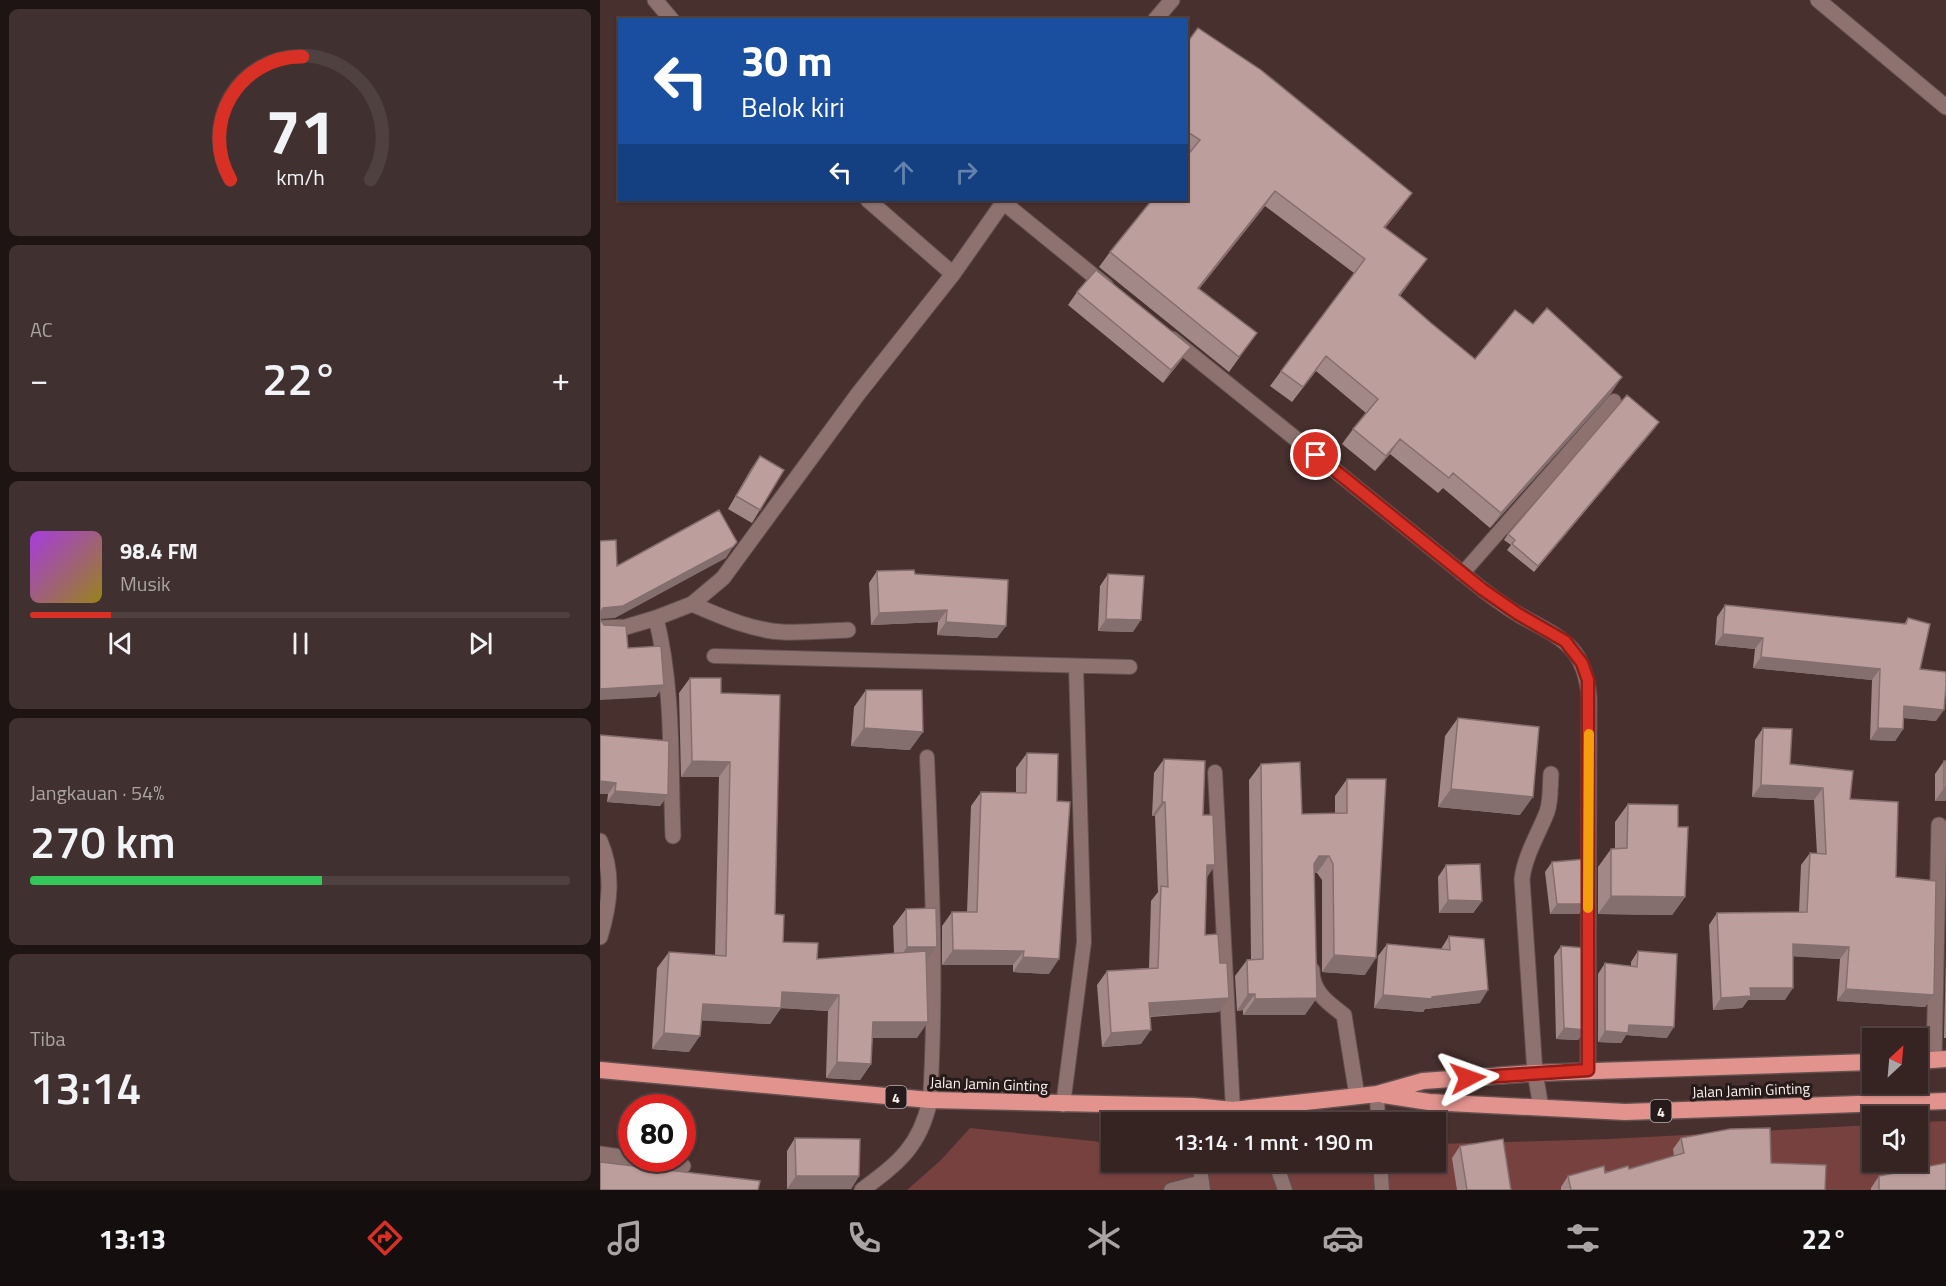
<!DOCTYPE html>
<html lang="id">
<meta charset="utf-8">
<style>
:root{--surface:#352422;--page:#40302f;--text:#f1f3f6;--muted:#aaa4a5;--line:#4f4140;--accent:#d93025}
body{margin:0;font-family:"Titillium Web",sans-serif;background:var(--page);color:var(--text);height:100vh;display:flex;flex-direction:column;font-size:22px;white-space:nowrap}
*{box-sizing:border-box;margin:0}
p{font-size:20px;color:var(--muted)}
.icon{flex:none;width:33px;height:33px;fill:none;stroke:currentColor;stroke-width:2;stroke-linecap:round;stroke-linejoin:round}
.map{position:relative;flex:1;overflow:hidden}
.drawer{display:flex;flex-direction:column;gap:9px;padding:9px;background:#1d1413;width:600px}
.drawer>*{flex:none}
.top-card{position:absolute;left:18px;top:18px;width:570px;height:183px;border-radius:0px;box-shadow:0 2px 4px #0004,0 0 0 2px var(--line);background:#1a4fa0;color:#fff;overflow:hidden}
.needle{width:39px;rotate:26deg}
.fabs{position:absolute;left:1262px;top:1028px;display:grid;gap:12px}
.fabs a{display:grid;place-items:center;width:66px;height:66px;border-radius:0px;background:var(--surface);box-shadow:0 2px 4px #0004,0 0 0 2px var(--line);font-size:30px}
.speed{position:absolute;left:18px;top:1094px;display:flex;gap:12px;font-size:30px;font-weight:700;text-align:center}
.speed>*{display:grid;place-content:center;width:78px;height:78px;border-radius:50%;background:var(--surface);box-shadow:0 2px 4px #0004,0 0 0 2px var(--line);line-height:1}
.speed .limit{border:9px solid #d22;background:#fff;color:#111}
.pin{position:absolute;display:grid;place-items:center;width:51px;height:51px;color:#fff;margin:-26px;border:3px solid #fff;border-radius:50%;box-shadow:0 2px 6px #0007}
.me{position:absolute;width:66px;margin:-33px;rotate:86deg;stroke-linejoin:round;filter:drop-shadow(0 0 4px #0008)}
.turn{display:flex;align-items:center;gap:21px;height:126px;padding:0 24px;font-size:27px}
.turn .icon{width:78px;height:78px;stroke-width:2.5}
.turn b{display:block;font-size:42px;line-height:51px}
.lanes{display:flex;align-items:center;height:57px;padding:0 24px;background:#0003;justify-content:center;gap:30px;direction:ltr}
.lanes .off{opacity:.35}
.big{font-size:45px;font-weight:600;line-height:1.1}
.drawer .widget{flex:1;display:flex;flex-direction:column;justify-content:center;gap:9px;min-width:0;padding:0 21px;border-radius:9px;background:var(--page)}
.drawer .dial{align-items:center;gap:0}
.dial svg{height:156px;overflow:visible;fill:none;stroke:var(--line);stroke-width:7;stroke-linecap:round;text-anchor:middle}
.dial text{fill:var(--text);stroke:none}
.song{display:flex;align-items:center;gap:18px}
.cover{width:72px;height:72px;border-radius:9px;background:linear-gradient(135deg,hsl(280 70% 55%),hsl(50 70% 35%))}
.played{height:6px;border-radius:3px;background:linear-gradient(90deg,var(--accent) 15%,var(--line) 15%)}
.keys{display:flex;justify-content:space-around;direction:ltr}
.heat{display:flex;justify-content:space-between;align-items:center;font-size:33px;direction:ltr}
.charge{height:9px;border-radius:4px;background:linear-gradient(90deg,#34c759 54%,var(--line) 0)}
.trip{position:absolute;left:501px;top:1112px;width:345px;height:60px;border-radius:0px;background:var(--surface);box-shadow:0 2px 4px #0004,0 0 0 2px var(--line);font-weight:600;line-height:60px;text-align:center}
.tab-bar{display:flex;height:96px;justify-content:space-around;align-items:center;background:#150e0e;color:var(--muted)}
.tab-bar .icon{width:42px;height:42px}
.tab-bar .current{color:var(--accent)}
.tab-bar b{font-size:27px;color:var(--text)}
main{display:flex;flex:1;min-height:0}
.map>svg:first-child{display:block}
.green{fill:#76413f}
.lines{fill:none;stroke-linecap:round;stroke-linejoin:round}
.service-casing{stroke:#62504f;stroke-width:16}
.minor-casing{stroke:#62504f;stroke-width:17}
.tertiary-casing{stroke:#62504f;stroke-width:17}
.trunk-casing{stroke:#62504f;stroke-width:19}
.service{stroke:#8d7270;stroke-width:14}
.minor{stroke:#8d7270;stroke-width:15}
.tertiary{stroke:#8d7270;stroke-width:15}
.trunk{stroke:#e2938e;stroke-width:16}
.wall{fill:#a28987}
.shaded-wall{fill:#846f6e}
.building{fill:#bc9f9d;stroke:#846f6e;stroke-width:1.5}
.route-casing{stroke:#8d1f18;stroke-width:15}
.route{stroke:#d93025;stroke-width:10}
.slow{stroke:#f59e0b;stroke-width:10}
.labels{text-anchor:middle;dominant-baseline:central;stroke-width:6;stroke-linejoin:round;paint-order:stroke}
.shield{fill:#261b1a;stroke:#bcb1b0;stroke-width:1.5}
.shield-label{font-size:14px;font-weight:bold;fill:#fdf1f0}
.street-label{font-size:15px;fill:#fdf1f0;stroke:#261b1a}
</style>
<main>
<section class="drawer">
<div class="widget dial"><svg viewBox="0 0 100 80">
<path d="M14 69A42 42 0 1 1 86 69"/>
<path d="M14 69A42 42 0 0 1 51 6" stroke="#d93025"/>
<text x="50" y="56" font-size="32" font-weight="700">71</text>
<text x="50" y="72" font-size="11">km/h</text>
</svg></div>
<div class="widget"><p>AC</p>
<div class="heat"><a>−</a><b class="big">22°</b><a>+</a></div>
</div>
<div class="widget">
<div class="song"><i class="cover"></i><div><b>98.4 FM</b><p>Musik</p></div></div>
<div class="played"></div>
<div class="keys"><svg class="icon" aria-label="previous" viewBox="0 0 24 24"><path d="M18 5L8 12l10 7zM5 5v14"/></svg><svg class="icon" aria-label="pause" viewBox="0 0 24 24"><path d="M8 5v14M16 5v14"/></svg><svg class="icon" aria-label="next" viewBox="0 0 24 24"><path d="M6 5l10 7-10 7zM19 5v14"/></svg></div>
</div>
<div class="widget"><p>Jangkauan · 54%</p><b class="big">270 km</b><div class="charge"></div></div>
<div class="widget"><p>Tiba</p><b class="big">13:14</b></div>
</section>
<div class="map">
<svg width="1346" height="1190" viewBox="0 0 1346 1190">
<rect width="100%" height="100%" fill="#47302e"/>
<path class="green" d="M1346,1121v69h-1039l34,-30 29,-32 141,15 1,18h324v-17l173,-5 263,-14v36h45v-39z"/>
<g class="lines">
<defs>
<path id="service" d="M862,574l152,-173
M114,656l416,11
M327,757c5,115 10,228 3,343
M615,772l18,338
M777,1094l1,28
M463,1105l21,-163 -8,-276
M593,1106l1,16
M661,1107l4,15
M599,1161l4,29
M675,1161l10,29
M780,1161l2,29
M571,1190l31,-8"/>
<path id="minor" d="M55,0l17,20
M1218,0l128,107
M555,20l17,-20
M268,200l85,74
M403,202l103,84
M572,339l310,250c12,9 25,19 39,27 40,22 64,30 68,81l-1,373
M92,604c28,12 58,26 90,28 21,1 44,-1 66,-2
M56,618c18,72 14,145 17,218
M0,628l26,-1 30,-9 36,-14 31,-26 135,-184 95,-120 52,-74
M0,841c14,32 10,63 0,96
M712,970c0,22 16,33 32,45l13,81
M1334,1060l5,-235
M941,1107l-6,-34 -13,-194c3,-24 16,-44 25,-67 4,-11 3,-26 4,-38
M0,1154l83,12"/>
<path id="tertiary" d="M262,1190c36,-27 58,-43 68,-90"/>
<path id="trunk" d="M1317,1061l29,-2
M0,1070l330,30 263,6 40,4 144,-16 46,-13 112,-8 337,-11
M784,1095l45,7 196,10 321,-11"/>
</defs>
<use href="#service" class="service-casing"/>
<use href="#minor" class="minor-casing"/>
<use href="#tertiary" class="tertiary-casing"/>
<use href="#trunk" class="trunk-casing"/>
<use href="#service" class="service"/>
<use href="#minor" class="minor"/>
<use href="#tertiary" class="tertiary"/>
<use href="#trunk" class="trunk"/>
</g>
<path class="wall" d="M586,44l215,164 -16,20 42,31 -27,37 31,27 44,36 137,33 -122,136 -47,-40 -5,5 -48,-39 -15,17 -33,-27 11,-15 13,-16 -50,-42 -24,31 -22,-16 84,-113 -89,-67 -66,83 58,44 -28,39 -130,-105 11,-15 78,-97 -2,-2z
M477,292l105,67 -19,24 -95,-78z
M1055,428l-121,144 -27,-22 4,-5 -7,-5 4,-6z
M160,456v54l-8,13 -24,-14 23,-40z
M277,571l120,67 -60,-3 1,-13 -67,3 -2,-42z
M508,574l25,58 -35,-1 2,-45z
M1125,605l179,19 4,-6 12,51 16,52 -33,-3v11l-8,12 -25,-1 2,-60 -119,-12 2,-19 -40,-4 2,-28z
M90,678l31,15 54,221 8,28 34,17 77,-6 -1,-27 13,-17 31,38 -11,15 -9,76h-45l-1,26 -11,16 -34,-2 2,-67 -47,-3 -11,16 -69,-4 -12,32 -37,-3 5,-81 12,-16 46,3 4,-178h-38l-2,-84z
M266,690l44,60 -59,-4 3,-39z
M858,718l62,97 -82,-8 7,-71z
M1163,728l27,36 60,35 46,78 38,118 -9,12 -88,-6 3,-42 -47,-3 -8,44h-37l-6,8 -29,2 -4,-85 8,-12 82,-1 2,-47 9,-12 7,1 -3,-54 -62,-3 3,-57z
M0,735l68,60 -8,11 -53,-4 1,-8h-8z
M427,753l22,221 -36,-2v-7h-71v-39l10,-14h15l4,-106 10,-14 35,1v-25z
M564,759l39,56 12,50 -8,12 -2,58 14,77 -69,5 -9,27 -39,3 -5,-62 10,-14 42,-3 2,-67 7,-9 -3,-76h-3l2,-43z
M1344,761h2v40h-11v-27z
M661,764l41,50 33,-1v-17l12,-17 18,196 -43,-3v-92l-5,-7h-3l-9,142h-62v-5l-6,1 -2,-35 12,-16 4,-1 -2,-179z
M1028,804l50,23 7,70 -13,18 -74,-1v-47l13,-18h4v-27z
M952,862l33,42 -6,10h-29l-5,-42z
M846,865l36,36 -9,12h-34l-1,-36z
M849,936l31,67 -55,6 -2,3 -49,-4 4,-52 9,-12 54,5z
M961,946l25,84 -8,10 -22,-1 -2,-83z
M1038,951l29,87 -41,-3 -5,8 -23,-1v-68l7,-11 26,3v-4z
M1346,954v84h-2z
M195,1138l64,38 -8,13h-64v-38z
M1081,1138l90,25 54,27h-264v-3l7,-11 61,-7 45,-13 -1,-7z
M860,1146l51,44h-54l-5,-32z
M1279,1176l67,14h-75v-2z"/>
<path class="shaded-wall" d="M675,191l-10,15 -77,97 10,-15z
M812,193l-11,15 -27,34 10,-15z
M827,259l-11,15 -27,36 10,-15z
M591,347l-9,12 -19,24 8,-13z
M1022,377l-10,15 -122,136 11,-15z
M1059,422l-4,6 -121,144 4,-6z
M800,439l-10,15 -15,17 11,-15z
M133,547l-7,11 -111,60 -15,1v-6l3,-5z
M347,610l-9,12 -67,3 8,-12z
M506,619l35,1 -8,12 -35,-1z
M346,622l60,4 -9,12 -60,-3z
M1123,634l40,4 -8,11 -40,-4z
M1161,657l119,12 -8,11 -119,-12z
M64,685l-8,12 -56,3v-11z
M1304,706l40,4 -8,11 -40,-4z
M264,728l59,4 -13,18 -59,-4z
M1278,728l25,1 -8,12 -25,-1z
M92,761l38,1 -11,15h-38z
M0,781l16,2 -8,11h-8z
M1161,785l62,3 -9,12 -62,-3z
M1344,788h2v13h-11z
M851,789l82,8 -13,18 -82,-8z
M15,791l53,4 -8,11 -53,-4z
M562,802h3l-10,14h-3z
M719,856h10l-12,17 -9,-1z
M607,865h8l-9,14z
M1011,896l74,1 -13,18 -74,-1z
M848,900l34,1 -9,12h-34z
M957,904h28l-6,10h-29z
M1193,944l56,3 -9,12 -55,-3z
M307,947h30l-13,18h-30z
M353,950l71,1 -11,14h-71z
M734,955l42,3 -11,17 -43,-3z
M423,957l36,2 -10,15 -36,-2z
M1150,988h43l-8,12h-37l-6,8 -29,2 8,-12z
M1246,989l88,6 -9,12 -88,-6z
M888,990l-8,13 -55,6 -2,3 -49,-4 9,-13 49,2z
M182,992l57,3 -11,16 -47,-3 -11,16 -79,-4 12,-16z
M648,994h7l-12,16 -6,1z
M629,998l-10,14 -80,5 10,-14z
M717,998l-12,17h-62l12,-16z
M273,1022h55l-11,16h-55z
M1029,1025l45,2 -7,11 -41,-3 -5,8 -23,-1 7,-11z
M964,1028l22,2 -8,10 -22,-1z
M551,1030l-10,14 -39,3 9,-14z
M64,1033l36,3 -11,16 -37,-3z
M237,1062l34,2 -11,16 -34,-2z
M196,1176h63l-8,13h-64z"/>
<path class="building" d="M598,28l63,42 151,123 -28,34 43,32 -28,36 32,28 44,36 40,-49 18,14 14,-16 75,69 -121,136 -48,-40 -4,5 -49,-39 -14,17 -33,-27 25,-30 -52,-43 -23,31 -22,-16 84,-112 -90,-68 -77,97 59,45 -18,24 -129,-105 42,-52h34v-43l14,-17 -14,-9v-87z
M496,270l95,77 -20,23 -94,-78z
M1027,395l32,27 -121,144 -26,-22 3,-4 -7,-6z
M160,456l24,14 -24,40 -24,-14z
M119,510l18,32 -4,5 -110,59 -20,2 -3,6v-73l16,-1 1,26z
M314,570l1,4 93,6 -2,46 -60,-4 1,-12 -68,3 -2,-42z
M508,574l36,2 -3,44 -35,-1z
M1125,605l181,19 2,-6 22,6 -10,45 26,3v14l-2,24 -40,-4 -1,23 -25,-1 2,-59 -119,-12 2,-19 -40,-4z
M0,619l4,6 22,1 2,22 33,-2 3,39 -64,4z
M90,678h31v15l59,2 -5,219 9,1 -1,27 35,1 -1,16 109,-8 2,71h-55l-2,42 -34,-2 2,-67 -57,-3 -1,16 -78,-4 -3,32 -36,-3 5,-81 57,4 4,-194 -38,-1z
M266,690h56l1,42 -59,-4z
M858,718l81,9 -6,70 -82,-8z
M1163,728l29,1 -2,35 63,7 -3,28 48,3 -2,75 40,4 -2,114 -88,-6 3,-42 -56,-3v44h-43l1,8 -30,2 -4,-85 90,-1 3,-59 16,1 -3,-66 -62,-3z
M0,735l69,6 -1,54 -53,-4 1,-8 -16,-2z
M427,753l31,1 -1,47 13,1 -11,157 -36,-2 1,-6 -71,-1 -1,-38h25l4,-120 45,1z
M564,759l41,2 -2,54h10l2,50h-8l-2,70 13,-1 2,29h7l2,35 -80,5 2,27 -40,3 -4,-62 51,-3 3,-82 7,1 -3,-85h-3z
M1344,761h2v27h-2z
M700,762l2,52 45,-1v-34h39l-10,179 -42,-3 -1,-91 -4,-8h-10l-5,8 3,134 -62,1v-5h-7l-1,-34 16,-1 -2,-195z
M1028,804l50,1v22h10l-3,70 -74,-1v-47l16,-1z
M986,859l-1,45h-28l-5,-42z
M880,864l2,37 -34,-1 -2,-35z
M336,908l1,39h-30l-1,-38z
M849,936l35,3 4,51 -56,7v2l-49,-4 4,-51 63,6z
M961,946l25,2v82l-22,-2z
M1038,951l39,3 -3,73 -45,-2 -1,8 -23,-2v-68l32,4z
M1170,1128l1,35 55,2 -1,25h-254l-3,-14 36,-10 1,7 23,-7 1,3 55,-16 -3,-15 49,-9z
M195,1138l65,1 -1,37h-63z
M903,1139l8,51h-44l-7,-44z
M0,1162l160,19 -2,9h-158z
M1346,1163v27h-67v-14z"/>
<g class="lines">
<defs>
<path id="route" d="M716,455l166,134 36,25 47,27 17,22 6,17v390l-120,8"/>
</defs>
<use href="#route" class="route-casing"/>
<use href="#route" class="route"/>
<path class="slow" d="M988,908l1,-174"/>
</g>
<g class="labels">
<g class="shield">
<rect x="285.5" y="1086" width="21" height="22" rx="4.5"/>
<rect x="1050.5" y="1100" width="21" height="22" rx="4.5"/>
</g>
<g class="shield-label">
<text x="296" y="1097">4</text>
<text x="1061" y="1111">4</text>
</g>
<g class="street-label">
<text transform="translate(389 1084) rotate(2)">Jalan Jamin Ginting</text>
<text transform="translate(1151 1090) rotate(-2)">Jalan Jamin Ginting</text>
</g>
</g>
</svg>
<div class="fabs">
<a><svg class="needle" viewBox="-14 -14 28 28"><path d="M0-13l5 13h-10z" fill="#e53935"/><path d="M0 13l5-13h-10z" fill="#aaa4a5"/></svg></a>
<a><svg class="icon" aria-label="sound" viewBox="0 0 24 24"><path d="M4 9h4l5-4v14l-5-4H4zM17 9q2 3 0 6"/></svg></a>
</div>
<div class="speed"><div class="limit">80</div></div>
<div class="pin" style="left:716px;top:455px;background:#d93025"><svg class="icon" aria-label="arrive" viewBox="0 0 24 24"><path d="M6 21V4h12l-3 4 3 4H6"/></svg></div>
<svg class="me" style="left:868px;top:1078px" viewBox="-20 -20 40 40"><path d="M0-17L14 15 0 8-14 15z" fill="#d93025" stroke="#fff" stroke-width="4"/></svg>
<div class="trip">13:14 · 1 mnt · 190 m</div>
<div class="top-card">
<div class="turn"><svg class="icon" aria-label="left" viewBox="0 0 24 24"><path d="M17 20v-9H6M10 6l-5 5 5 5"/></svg><div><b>30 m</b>Belok kiri</div></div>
<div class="lanes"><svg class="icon" aria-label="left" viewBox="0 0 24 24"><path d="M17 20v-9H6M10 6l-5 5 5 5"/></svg><svg class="icon off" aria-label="ahead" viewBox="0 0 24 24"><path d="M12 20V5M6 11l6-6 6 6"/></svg><svg class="icon off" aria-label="right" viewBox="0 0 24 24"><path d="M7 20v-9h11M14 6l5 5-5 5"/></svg></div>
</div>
</div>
</main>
<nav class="tab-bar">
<b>13:13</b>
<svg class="icon current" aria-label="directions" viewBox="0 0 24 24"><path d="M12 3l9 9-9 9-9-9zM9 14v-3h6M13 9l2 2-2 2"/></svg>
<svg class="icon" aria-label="music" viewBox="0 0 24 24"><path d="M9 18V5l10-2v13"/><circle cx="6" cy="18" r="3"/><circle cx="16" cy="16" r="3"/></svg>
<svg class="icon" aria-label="phone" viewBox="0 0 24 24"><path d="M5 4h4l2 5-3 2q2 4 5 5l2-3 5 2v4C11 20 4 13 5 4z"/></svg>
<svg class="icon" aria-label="climate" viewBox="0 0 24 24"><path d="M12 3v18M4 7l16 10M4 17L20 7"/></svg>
<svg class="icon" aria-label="car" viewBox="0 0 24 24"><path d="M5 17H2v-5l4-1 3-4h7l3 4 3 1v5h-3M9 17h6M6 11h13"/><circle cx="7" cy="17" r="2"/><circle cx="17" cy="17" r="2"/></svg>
<svg class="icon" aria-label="filters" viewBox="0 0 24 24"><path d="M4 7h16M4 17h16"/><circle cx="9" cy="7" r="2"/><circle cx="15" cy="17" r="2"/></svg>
<b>22°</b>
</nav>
